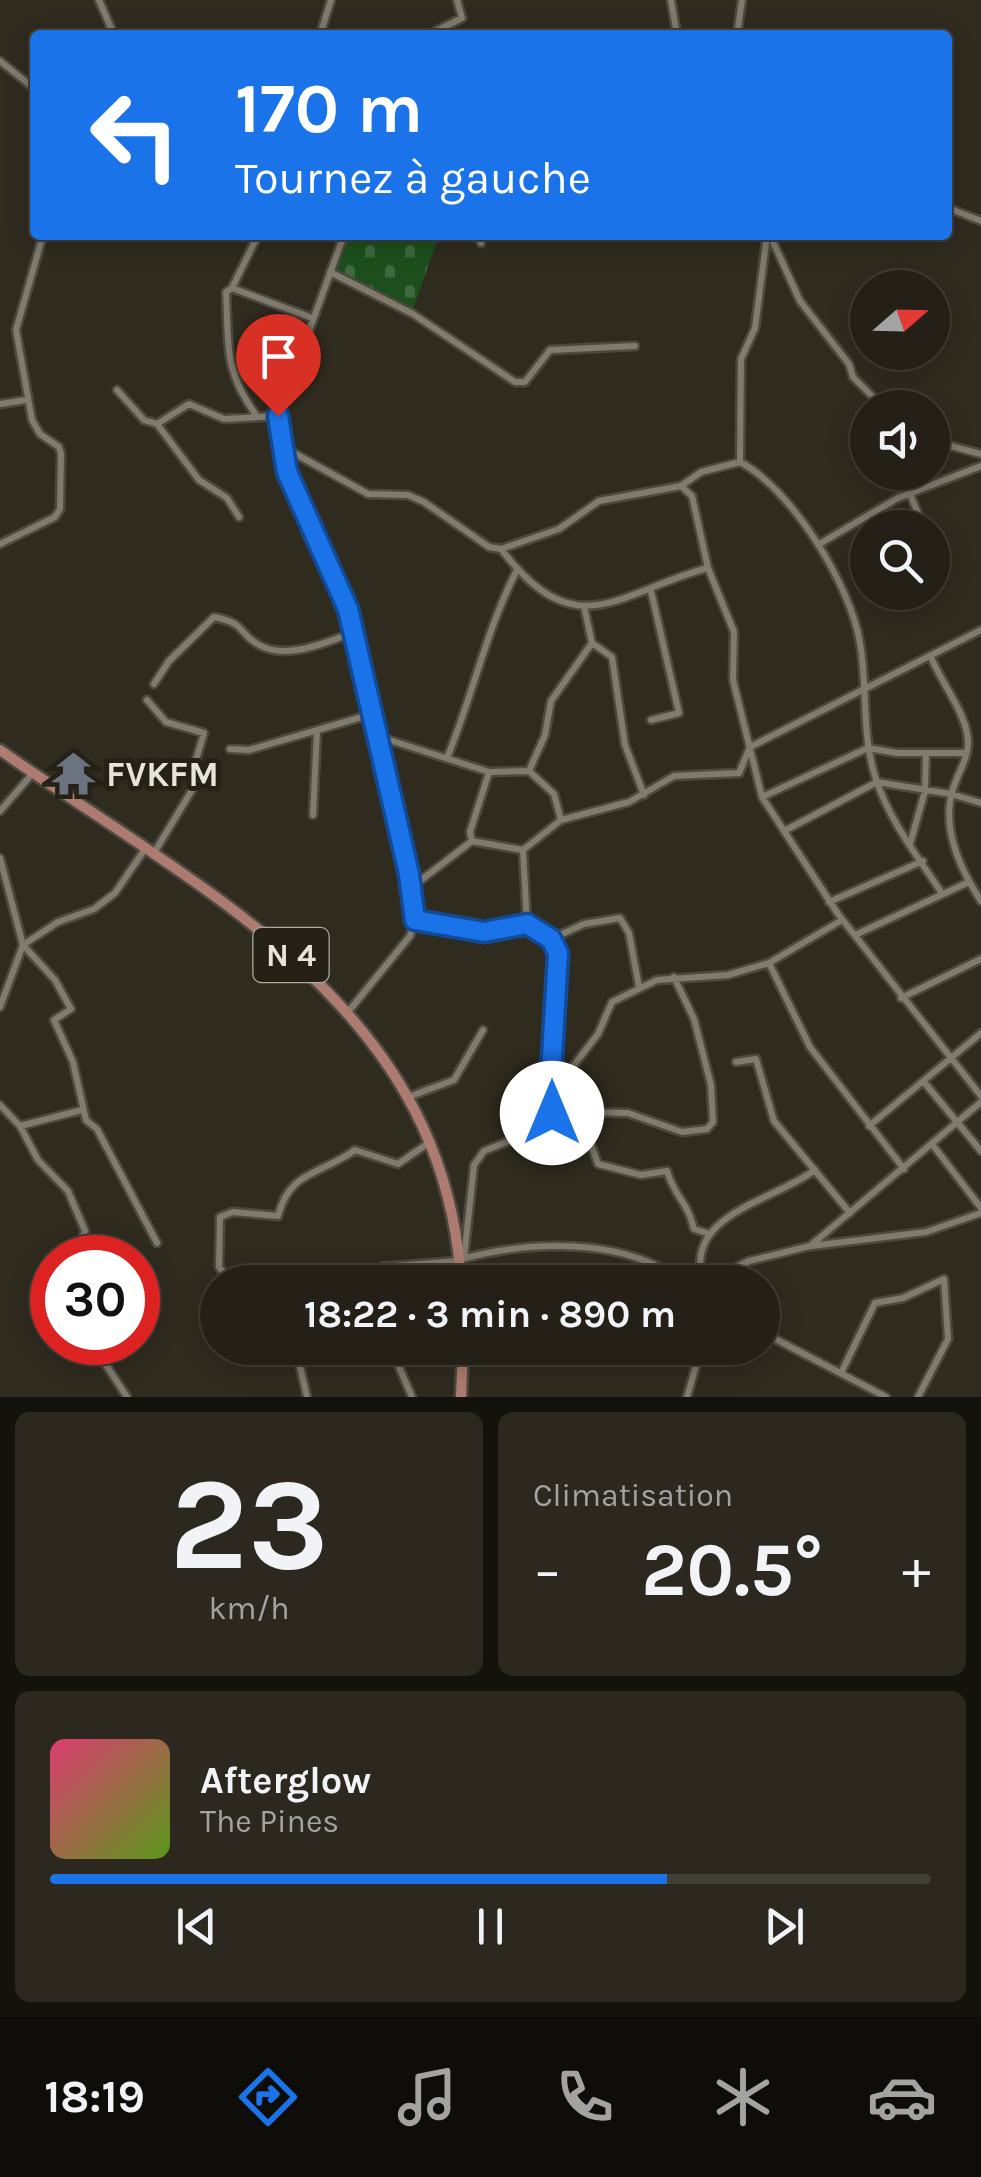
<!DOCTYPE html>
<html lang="fr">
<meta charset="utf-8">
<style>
:root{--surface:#242017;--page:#2c2820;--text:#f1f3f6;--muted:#a3a3a1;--line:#413e36;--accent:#1a73e8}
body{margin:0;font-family:Karla,sans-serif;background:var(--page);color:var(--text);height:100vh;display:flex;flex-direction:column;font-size:38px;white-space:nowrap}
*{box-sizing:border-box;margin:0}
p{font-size:32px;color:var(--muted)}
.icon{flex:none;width:55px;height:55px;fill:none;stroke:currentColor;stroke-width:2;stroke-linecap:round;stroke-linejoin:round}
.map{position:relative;height:1397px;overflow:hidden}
.details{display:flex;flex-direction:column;gap:15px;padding:15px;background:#14120d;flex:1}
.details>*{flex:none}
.guide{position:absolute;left:30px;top:30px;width:922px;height:210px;border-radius:10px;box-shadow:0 5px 25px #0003,0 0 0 2px var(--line);background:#1a73e8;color:#fff;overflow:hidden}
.needle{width:65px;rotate:70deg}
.fabs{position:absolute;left:850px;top:270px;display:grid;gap:20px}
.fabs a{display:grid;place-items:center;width:100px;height:100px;border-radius:50%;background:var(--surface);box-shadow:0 5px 25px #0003,0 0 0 2px var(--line);font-size:50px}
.speed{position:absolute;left:30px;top:1235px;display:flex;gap:20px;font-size:50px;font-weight:700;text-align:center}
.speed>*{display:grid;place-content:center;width:130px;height:130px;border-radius:50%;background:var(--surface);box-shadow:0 5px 25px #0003,0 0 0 2px var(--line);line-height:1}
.speed .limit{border:15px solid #d22;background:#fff;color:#111}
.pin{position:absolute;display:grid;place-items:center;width:85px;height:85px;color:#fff;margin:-102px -42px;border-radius:50% 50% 50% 0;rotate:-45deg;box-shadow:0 0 10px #0007}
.pin .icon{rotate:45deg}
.me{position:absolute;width:110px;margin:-55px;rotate:0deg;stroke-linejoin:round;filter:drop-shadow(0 0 8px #0008)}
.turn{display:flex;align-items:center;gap:35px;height:210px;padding:0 40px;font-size:45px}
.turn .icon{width:130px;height:130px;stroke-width:2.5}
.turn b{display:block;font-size:70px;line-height:85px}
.big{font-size:75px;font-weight:700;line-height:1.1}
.details .tile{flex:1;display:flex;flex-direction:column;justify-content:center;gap:15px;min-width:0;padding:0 35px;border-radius:15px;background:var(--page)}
.details .dial{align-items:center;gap:0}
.dial b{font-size:130px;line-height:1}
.song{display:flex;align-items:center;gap:30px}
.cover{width:120px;height:120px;border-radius:15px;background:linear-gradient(135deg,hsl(340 70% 55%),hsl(90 70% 35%))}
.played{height:10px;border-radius:5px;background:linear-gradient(90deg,var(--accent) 70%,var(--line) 70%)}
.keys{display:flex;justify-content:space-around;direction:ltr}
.heat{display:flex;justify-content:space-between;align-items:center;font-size:55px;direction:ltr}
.details .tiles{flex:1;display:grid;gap:15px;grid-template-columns:1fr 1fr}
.tile:last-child{grid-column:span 2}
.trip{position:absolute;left:200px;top:1265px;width:580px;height:100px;border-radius:50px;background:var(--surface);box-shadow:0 5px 25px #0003,0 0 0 2px var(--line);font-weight:700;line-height:100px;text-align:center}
.tab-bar{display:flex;height:160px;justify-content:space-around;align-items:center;background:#0e0d09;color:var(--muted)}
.tab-bar .icon{width:70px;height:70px}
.tab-bar .current{color:var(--accent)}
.tab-bar b{font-size:45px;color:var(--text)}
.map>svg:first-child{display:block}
.cemetery{fill:url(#cemetery-stones)}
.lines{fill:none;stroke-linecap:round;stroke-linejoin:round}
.street-casing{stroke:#4e493f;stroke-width:11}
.primary-casing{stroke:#4e493f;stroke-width:15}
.street{stroke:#817b6d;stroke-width:6}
.primary{stroke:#ad7b70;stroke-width:10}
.route-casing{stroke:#114b97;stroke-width:25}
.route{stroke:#1a73e8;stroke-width:18}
.labels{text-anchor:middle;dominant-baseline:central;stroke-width:10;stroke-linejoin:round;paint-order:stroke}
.shield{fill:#262116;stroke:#adaaa1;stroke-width:2.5}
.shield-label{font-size:32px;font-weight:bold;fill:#e7e4dc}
.poi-label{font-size:35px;font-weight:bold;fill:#e7e4dc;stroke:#262116;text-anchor:start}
</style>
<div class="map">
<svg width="981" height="1397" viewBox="0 0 981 1397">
<defs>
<pattern id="cemetery-stones" width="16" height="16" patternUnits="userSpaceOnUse" patternTransform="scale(2.5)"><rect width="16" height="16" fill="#1d4f1d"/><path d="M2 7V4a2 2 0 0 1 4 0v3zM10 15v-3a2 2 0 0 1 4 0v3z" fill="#3e683d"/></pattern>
</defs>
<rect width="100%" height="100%" fill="#302b1f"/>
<path class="cemetery" d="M349,235h90l-26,74 -77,-37z"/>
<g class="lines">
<defs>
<path id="street" d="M99,0l15,35
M671,0l6,35
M320,35l11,-35
M428,35l34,-17 -5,-18
M737,35l5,-35
M0,61l35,28
M948,208l33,13
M344,235l-66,181 9,57 61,136 64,278 3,33 -5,16 -62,76
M478,235l3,8
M770,235l30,66 49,63 4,13 31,31
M330,272l83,42 102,68h10l25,-32 85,-4
M232,288l26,-53
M117,390l27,30 13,4 32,-20 35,15 54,-3
M0,404l26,-4
M256,415c-33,-46 -27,-70 -30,-123l6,-4 80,30
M157,424l42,56 28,18 12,19
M932,441l49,13
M283,447l85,47 40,1 16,7 65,45 12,2c76,100 118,42 207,19
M740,462l1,-103 14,-31 12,-93
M681,486l20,-14 39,-10c52,27 111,124 120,181 8,45 1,92 16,136 13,41 42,78 65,113
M910,494l14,34
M821,543l77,-45 83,-32
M0,544l55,-27 5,-8 1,-55 -2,-7 -19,-13 -8,-14 -16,-90 27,-95
M932,544l11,20
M501,549l58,-20 40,-28 82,-15 11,10 16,72 26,64 -1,48 29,117 76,117 143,182
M651,591l28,122 -28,7
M592,643l20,14 13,88 19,50
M931,657c10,26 38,59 37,87 0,15 -11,31 -15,45 -12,38 7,80 28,112
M154,684l15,-23 45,-44c34,7 22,15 45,28 27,15 66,-2 93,-12
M147,700l19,22 38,11 -9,30 3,17 -44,73
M380,737l109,35 40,-1 25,23 7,26
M230,749l19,1 123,-36
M447,758c26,-63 39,-128 70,-188
M529,771l16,-36 6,-34 41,-58 -8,-37
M762,797l106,-49 29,5h69
M0,811l33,-38
M313,815l4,-84
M786,830l91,-48 74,12 30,9
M472,841l-2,-9 19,-60
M910,844l15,-53 1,-37
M523,850l4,74
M0,858l23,87 32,35 16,29 -17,11 19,42 13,58 11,9 60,114
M412,887l60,-46 51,9 38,-30 68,-18 45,-26 65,-3 11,-26 231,-117
M829,902l94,-41
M415,920l69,11 43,-7 24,15 7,14 -7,122 6,12
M855,935l114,-53
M551,939l33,-15 36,-6 9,15 10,54
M769,963l41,84 94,122
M901,998l80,-39
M0,1007l23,-62 35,-23 36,-13 21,-16 30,-44
M736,1062l20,-3 18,62 76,92
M924,1082l57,69
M408,1097l46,-17 29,-50
M0,1105l20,21 18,34 30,31 17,40 -9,27
M572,1112l56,1 54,19 25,-3 6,-7 -2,-37 -17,-66 -20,-42
M552,1113l20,-1 12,13 14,39 43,11 26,-4c8,27 20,29 27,58l13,4
M20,1126l62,-16
M869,1126l112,-93
M932,1144l49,64
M811,1246l115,-14 55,-19
M464,1258l10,-93 10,-14 52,-21 16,-17 5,-26 41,-53 14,-32 45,-22 71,-5 41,-12 73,-43
M461,1259c68,-18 162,-23 222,23
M231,1282l-12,-15 1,-50 13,-5 45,4c11,-45 42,-41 77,-66l43,14 29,-20
M348,1282l34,-15 76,-6
M437,1282l7,-19
M703,1282c-20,-68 69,-80 112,-112
M707,1282l42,-21 61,-15 171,-144
M762,1332l124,65
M91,1342l36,55
M288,1348l12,18 7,31
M391,1348l21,49
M842,1371l33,-68 28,-5 41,-19 4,60 -30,58
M687,1397l14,-49"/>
<path id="primary" d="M0,750c200,141 444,254 461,532
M461,1397l2,-49"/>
</defs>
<use href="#street" class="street-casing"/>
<use href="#primary" class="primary-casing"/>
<use href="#street" class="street"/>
<use href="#primary" class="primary"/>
</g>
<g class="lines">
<defs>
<path id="route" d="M278,416l9,56 61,137 61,265 6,46 69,12 43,-8 24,15 7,14 -7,122 6,12 -5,26"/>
</defs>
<use href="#route" class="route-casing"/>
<use href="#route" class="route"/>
</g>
<defs>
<symbol id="temple-bare" viewBox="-9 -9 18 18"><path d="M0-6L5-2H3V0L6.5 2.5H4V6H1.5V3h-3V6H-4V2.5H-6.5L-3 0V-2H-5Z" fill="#6b7280" stroke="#262116" stroke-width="2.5" paint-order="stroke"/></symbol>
</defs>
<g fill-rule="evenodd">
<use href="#temple-bare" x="42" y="742" width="63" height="63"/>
</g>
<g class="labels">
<rect class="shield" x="253.5" y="928" width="75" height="54" rx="8"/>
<g class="shield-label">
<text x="291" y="955">N 4</text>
</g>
<g class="poi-label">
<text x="106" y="774">FVKFM</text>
</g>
</g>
</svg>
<div class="fabs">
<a><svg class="needle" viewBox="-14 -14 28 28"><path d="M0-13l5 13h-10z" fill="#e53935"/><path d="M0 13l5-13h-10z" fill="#a3a3a1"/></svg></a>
<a><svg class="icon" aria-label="sound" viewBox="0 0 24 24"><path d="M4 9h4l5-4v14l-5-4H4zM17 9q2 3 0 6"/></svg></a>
<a><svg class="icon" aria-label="search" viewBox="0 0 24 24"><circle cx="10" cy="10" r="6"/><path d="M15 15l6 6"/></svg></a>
</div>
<div class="speed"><div class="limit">30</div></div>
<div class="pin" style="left:278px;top:416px;background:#d93025"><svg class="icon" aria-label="arrive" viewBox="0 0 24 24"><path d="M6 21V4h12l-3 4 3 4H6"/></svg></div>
<svg class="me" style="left:552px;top:1113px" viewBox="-20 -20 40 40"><circle r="19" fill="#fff"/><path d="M0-13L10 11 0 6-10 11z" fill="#1a73e8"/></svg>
<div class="trip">18:22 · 3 min · 890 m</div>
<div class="guide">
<div class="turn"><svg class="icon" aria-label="left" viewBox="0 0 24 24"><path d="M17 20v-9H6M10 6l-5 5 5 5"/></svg><div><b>170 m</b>Tournez à gauche</div></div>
</div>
</div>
<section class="details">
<div class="tiles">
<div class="tile dial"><b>23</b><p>km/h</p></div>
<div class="tile"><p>Climatisation</p>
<div class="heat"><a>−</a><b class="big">20.5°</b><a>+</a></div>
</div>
<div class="tile">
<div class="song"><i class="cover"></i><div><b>Afterglow</b><p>The Pines</p></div></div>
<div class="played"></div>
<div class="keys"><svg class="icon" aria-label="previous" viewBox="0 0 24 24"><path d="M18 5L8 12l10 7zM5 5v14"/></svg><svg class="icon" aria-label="pause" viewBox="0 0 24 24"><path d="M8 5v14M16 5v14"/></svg><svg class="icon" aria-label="next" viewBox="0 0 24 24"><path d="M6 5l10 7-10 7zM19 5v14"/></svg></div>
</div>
</div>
</section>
<nav class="tab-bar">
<b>18:19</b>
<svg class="icon current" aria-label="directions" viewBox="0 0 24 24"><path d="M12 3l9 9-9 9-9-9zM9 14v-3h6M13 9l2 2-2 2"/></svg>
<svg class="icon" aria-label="music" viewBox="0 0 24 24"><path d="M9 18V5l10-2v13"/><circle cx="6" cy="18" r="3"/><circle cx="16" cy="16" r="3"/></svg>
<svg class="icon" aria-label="phone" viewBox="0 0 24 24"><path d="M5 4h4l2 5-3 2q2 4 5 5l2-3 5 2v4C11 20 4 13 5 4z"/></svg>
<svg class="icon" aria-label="climate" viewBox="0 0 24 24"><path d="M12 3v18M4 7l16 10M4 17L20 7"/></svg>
<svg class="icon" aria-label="car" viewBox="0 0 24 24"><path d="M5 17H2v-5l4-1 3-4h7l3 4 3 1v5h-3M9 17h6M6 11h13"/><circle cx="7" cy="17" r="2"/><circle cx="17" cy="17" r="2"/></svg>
</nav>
